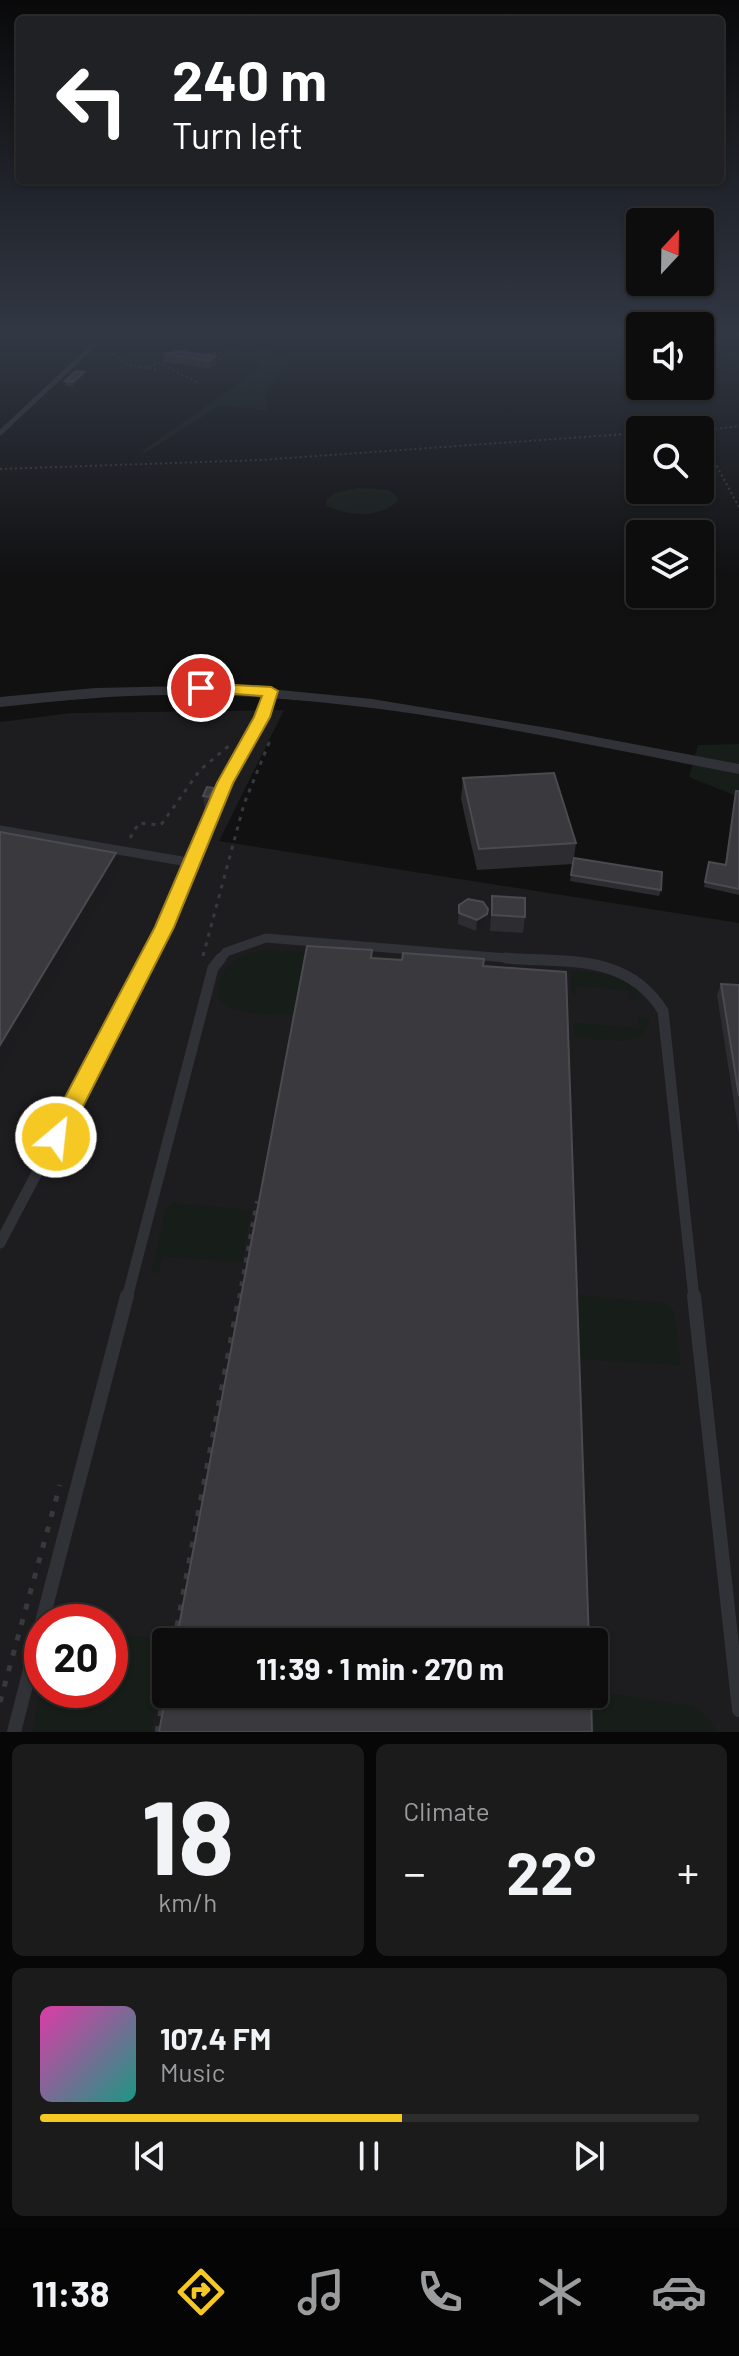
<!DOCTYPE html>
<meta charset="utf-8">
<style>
:root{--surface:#0d0d0e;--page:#1b1b1c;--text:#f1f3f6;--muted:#9a9c9e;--line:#2d2d2e;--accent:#f6c824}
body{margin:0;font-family:Barlow,sans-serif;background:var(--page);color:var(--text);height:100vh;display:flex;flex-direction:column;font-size:30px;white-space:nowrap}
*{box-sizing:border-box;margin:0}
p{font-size:26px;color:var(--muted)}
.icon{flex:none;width:44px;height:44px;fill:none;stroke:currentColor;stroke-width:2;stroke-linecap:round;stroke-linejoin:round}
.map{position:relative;height:1732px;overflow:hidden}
.details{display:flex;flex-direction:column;gap:12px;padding:12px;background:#070708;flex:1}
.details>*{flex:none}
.banner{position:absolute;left:16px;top:16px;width:708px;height:168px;border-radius:8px;box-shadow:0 2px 6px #0004,0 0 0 2px var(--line);background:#202124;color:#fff;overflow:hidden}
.needle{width:52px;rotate:22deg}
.tools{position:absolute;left:626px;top:208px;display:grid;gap:16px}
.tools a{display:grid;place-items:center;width:88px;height:88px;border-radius:8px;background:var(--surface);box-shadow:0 2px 6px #0004,0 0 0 2px var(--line);font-size:40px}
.speed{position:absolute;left:24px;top:1604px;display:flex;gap:16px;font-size:40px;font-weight:700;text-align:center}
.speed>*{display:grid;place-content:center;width:104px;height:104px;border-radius:50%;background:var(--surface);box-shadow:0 2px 6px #0004,0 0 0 2px var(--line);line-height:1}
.speed .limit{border:12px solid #d22;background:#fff;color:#111}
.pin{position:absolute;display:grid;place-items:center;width:68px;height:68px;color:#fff;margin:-34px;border:4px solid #fff;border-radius:50%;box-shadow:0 2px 8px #0007}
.me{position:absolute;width:88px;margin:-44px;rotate:28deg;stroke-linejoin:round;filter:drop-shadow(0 0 6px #0008)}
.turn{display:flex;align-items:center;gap:28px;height:168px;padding:0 24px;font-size:36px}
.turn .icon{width:104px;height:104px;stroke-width:2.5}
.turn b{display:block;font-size:56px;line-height:68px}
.big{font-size:60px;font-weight:700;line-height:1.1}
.details .tile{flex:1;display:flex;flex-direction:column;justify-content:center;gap:12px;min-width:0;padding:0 28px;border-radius:12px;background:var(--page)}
.details .dial{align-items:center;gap:0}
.dial b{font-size:104px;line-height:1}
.song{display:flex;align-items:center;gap:24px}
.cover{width:96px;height:96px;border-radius:12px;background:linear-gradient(135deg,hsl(320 70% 55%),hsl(170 70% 35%))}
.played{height:8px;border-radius:4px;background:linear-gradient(90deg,var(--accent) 55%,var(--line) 55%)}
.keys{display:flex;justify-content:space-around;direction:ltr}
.heat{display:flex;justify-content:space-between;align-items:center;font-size:44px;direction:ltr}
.details .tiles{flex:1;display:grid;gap:12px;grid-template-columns:1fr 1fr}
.tile:last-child{grid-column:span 2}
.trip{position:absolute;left:152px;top:1628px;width:456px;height:80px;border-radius:8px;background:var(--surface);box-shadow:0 2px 6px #0004,0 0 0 2px var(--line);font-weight:700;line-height:80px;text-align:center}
.tabs{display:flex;height:128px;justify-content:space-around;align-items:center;background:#050506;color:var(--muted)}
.tabs .icon{width:56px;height:56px}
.tabs .active{color:var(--accent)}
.tabs b{font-size:36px;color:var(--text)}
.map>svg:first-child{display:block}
.built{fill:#1d1d1f;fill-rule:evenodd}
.green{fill:#171d18}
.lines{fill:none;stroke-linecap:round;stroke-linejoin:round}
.path-far3{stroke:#37393e;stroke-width:2;stroke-dasharray:2 3;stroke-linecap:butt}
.path-far2{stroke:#37393e;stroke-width:3;stroke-dasharray:4 6;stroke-linecap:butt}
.path-far1{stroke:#37393e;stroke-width:4;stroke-dasharray:5 7;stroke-linecap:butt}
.path{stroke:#37393e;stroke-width:5;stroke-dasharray:6 10;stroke-linecap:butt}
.lane-far4{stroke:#313237;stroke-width:5}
.lane-far3{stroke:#313237;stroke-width:7}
.lane-far2{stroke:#313237;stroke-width:9}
.lane-far1{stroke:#313237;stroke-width:11}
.lane{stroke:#313237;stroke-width:14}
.street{fill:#313237;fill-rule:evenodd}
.wall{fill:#2d2c30}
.shaded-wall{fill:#1c1c1e}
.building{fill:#39393e;stroke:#4a4a50;stroke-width:2}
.route{fill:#f6c824;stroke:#a08217;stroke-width:2}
</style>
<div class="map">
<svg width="739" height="1732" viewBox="0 0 739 1732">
<rect width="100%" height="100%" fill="#111112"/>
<path class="built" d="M284,710l-65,131 520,82v809h-739v-1010l71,-9zM42,1622h68v68h-68zM166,1642h428v52h-428z"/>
<path class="green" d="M112,333l135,4 17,12 22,6 4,10 -25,24 2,21 -48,-4 -74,47 -3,-2 118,-82 -14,-30 -147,7z
M358,488l31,2 9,8 -1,4c-20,16 -48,15 -71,3l1,-6 8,-6z
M739,744v53l-50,-20 9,-32z
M263,950l45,2 -12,63c-22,-2 -66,3 -78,-19 0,-28 20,-42 45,-46z
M571,971c20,2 64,2 69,27l-10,3 -2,-11 -52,-4v11h-4z
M638,1016l12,4 -7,17 -19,4 -51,-4v-14l66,5z
M172,1203l79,7 -10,53 -78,-7 -5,18 -6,-3 13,-60z
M574,1295l90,8 9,6 7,48 -2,8 -102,-6z
M110,1633l59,7 -18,92h-119l10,-49v7h68z
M594,1691l97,15 14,8 12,18h-129l-1,-38z"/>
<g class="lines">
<path class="path-far3" d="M113,354l15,11 30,5
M204,355l24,-4
M215,362l23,-15
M159,363l39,20
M149,367l18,-7
M645,430l3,-7 24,-2 22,9
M700,431l39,-5
M700,435l39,72
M0,469l260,-9 380,-27"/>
<path class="path-far2" d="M130,838l9,-15 22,2 39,-55 31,-26
M203,956l41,-152 25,-61 -4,-1"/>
<path class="path-far1" d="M239,1298l18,-97"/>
<path class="path" d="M174,1642l65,-346
M0,1702l60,-217
M157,1732l9,-48"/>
<path class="lane-far4" d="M0,433l95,-89"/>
<path class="lane-far3" d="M269,697l2,-6"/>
<path class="lane-far2" d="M0,830l194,33
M148,960l40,-81 37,-96 37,-66 8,-22
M220,960l6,-8 40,-14 265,22"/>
<path class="lane-far1" d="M506,958c61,5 121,-5 157,53l31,287
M0,1243l150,-285
M127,1298l86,-330 8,-10"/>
<path class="lane" d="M694,1296l45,414
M42,1622l85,-326
M14,1732l28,-109"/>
<path class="street" d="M188,686l92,4 92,9 182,30 185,35v10c-182,-35 -366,-78 -552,-79 -62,-1 -124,5 -187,12v-10l95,-9z"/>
</g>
<path class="wall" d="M186,350v2l29,4 1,9 -6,4 -45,-7 -1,-8z
M84,376l-11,10h-8v-5z
M463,778l113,65 -3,21 -96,6 -16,-71z
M207,787l9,17 -5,9 -6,-1 -2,-16z
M736,791h3v104l-35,-8 5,-25 16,3z
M574,858l87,32 -2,6 -89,-15z
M492,896l33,21 -2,16 -33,-2z
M459,905l29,4 -2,16 -10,6 -18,-7z
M721,984l18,1v149l-22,-139z"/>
<path class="shaded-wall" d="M215,356l1,9 -6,4 -1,-8z
M84,372v4l-11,10v-4z
M214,788l2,16 -5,9 -2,-16z
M116,853l4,16 -120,202v-26z
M487,914l-1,11 -10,6 1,-11z"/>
<path class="building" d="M186,350l-3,2 32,4 -6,5 -45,-7z
M76,371l8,1 -11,10 -8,-1z
M554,773l22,70 -97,6 -16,-71z
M207,787l7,1 -5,9 -6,-1z
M736,791h3v98l-34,-7 4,-20 17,3z
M0,832l116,21 -116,192z
M574,858l88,14 -1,18 -90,-15z
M492,896l33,2v19l-33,-2z
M468,899l15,3 5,7 -1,5 -10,6 -18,-7v-8z
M307,946l65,4 -1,8 31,2 1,-7 81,6 -1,7 83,6 23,670h-413z
M721,984l18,1v111z
M166,1694h425l1,38h-433z"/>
<linearGradient id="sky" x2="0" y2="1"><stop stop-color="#09090a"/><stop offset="0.58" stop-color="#323844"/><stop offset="1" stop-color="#323844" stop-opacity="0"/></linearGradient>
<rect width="739" height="575" fill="url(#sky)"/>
<path class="route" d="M201,683l70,4 7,4 -8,26 -37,66 -59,144 -110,217 -8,3 -8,-3 -4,-7 111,-210 62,-144 37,-66 8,-21 -66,-5v-6z"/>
</svg>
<div class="tools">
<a><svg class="needle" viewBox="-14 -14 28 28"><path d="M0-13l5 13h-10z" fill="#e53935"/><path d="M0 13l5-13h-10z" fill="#9a9c9e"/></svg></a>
<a><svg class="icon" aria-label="sound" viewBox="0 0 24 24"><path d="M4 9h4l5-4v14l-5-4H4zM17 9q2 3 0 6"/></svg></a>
<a><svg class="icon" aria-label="search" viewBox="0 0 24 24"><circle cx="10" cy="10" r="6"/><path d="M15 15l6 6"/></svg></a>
<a><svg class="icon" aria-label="layers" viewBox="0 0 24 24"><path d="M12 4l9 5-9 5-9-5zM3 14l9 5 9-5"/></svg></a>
</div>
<div class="speed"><div class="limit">20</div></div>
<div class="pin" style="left:201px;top:688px;background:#d93025"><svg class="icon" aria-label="arrive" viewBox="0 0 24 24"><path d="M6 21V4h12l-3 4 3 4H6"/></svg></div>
<svg class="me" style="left:56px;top:1137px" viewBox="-20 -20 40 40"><circle r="17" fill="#f6c824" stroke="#fff" stroke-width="3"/><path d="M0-11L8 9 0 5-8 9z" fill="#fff"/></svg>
<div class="trip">11:39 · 1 min · 270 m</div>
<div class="banner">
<div class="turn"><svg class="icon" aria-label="left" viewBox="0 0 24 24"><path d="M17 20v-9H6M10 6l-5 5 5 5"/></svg><div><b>240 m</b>Turn left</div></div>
</div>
</div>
<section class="details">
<div class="tiles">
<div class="tile dial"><b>18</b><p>km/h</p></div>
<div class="tile"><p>Climate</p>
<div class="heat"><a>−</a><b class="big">22°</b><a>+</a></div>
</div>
<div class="tile">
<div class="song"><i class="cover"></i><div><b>107.4 FM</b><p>Music</p></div></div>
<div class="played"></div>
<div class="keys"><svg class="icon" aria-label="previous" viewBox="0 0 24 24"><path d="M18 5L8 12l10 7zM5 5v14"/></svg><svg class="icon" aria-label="pause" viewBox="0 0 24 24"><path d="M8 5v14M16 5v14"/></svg><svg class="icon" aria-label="next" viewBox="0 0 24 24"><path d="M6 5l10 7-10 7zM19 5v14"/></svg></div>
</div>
</div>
</section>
<nav class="tabs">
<b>11:38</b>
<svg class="icon active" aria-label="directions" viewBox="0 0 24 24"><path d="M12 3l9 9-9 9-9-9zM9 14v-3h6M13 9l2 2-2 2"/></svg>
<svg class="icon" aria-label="music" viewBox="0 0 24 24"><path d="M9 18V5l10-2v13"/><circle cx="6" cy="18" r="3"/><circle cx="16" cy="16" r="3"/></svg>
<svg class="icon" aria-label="phone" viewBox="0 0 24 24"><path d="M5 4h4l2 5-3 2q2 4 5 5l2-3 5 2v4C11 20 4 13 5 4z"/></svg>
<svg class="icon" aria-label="climate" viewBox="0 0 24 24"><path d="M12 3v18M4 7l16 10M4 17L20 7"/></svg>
<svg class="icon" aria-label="car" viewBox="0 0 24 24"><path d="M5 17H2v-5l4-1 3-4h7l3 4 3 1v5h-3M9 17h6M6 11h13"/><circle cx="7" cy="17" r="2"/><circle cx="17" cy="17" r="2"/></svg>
</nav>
